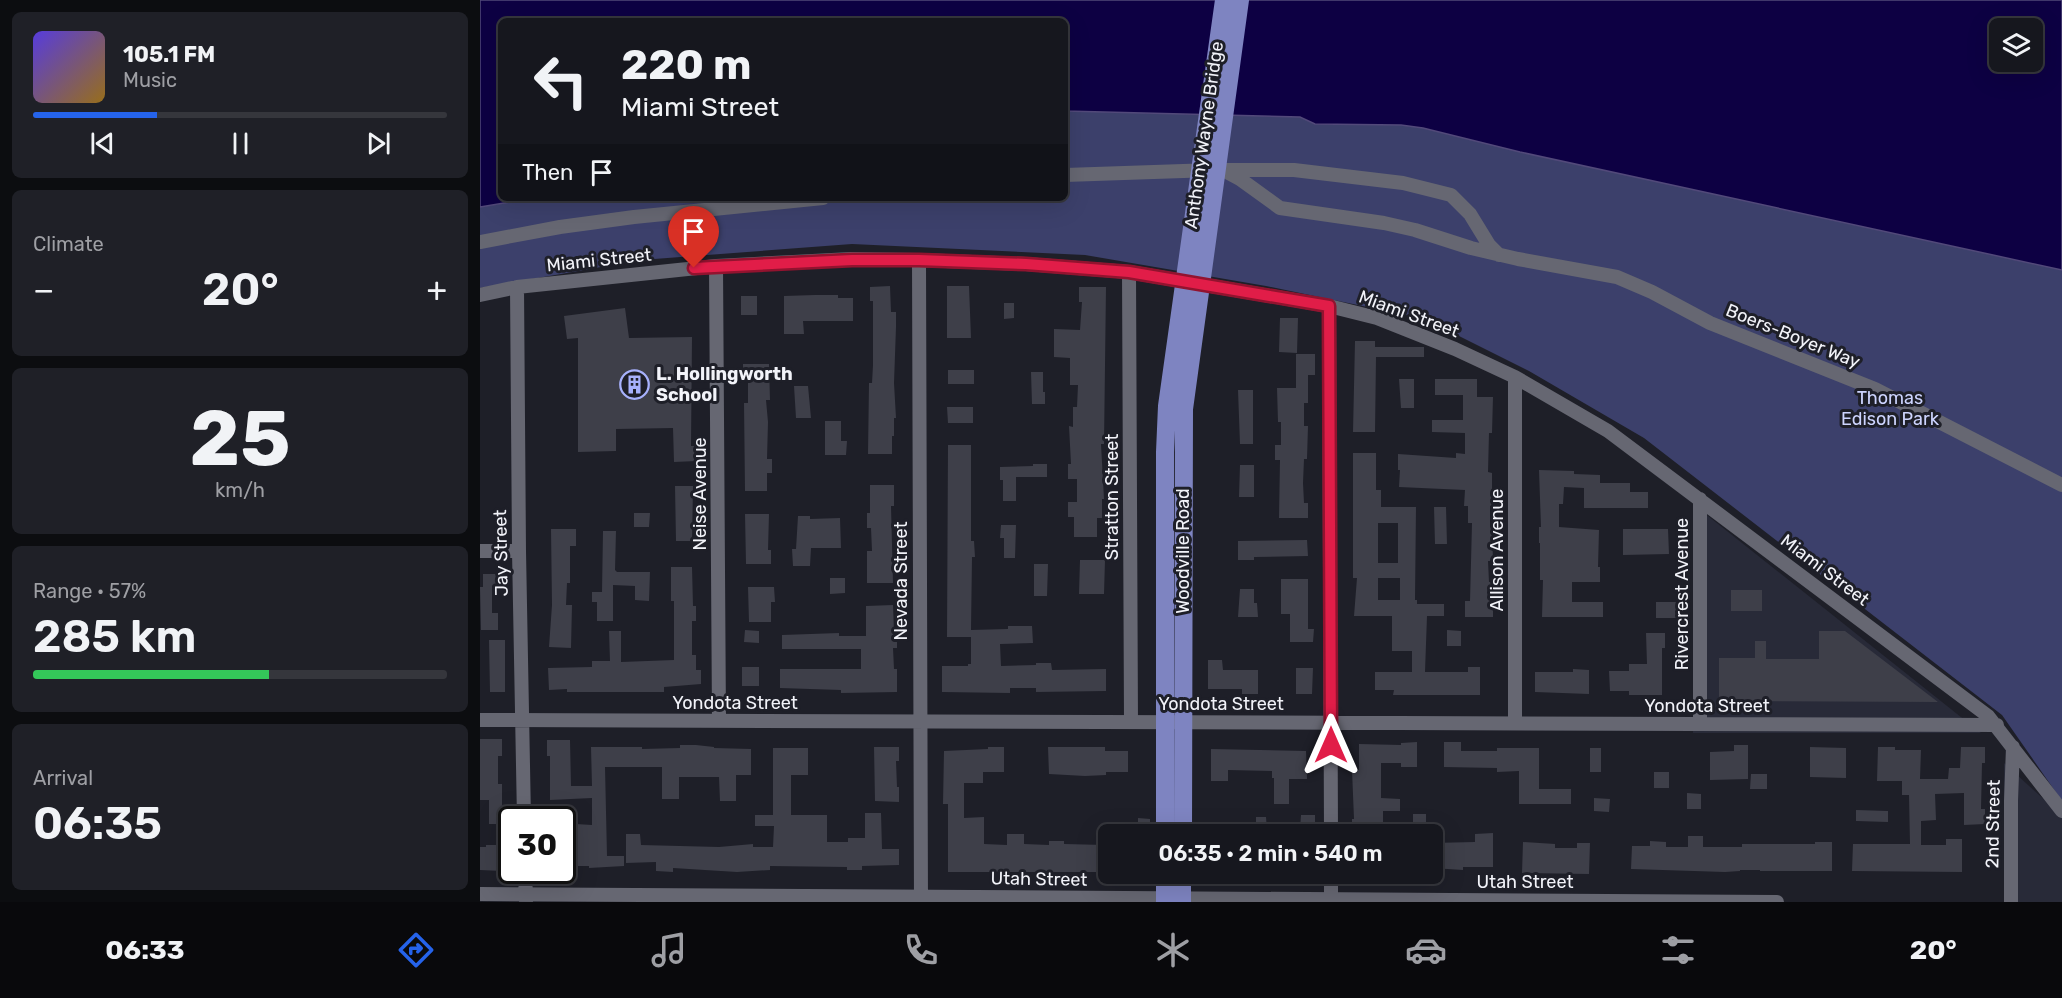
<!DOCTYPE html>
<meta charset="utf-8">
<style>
:root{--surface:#16171e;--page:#1f2027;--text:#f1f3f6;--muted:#9e9fa4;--line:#35363c;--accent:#2563eb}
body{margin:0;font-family:Rubik,sans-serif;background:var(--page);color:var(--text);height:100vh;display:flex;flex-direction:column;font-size:22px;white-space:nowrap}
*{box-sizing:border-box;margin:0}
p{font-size:20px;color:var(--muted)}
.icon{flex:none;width:33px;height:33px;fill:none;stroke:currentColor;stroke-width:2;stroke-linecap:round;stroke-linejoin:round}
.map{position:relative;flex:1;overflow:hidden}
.panel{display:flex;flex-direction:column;gap:12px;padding:12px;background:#0c0d10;width:480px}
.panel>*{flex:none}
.hud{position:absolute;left:18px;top:18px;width:570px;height:183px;border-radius:9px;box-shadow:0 6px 24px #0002,0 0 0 2px var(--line);background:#16171e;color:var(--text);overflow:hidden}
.buttons{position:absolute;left:1509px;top:18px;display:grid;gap:12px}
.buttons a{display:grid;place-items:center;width:54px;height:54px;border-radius:9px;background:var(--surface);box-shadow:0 6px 24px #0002,0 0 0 2px var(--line);font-size:30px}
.speed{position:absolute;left:18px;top:806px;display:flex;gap:12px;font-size:30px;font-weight:700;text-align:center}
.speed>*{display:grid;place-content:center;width:78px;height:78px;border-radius:50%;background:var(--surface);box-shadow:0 6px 24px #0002,0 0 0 2px var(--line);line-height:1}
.speed .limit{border:3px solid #111;border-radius:9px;background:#fff;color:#111}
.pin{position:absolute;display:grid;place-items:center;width:51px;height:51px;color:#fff;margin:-62px -26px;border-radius:50% 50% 50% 0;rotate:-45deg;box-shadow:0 0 6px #0007}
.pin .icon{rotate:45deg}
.me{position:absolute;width:66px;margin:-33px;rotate:0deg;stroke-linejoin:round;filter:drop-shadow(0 0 4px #0008)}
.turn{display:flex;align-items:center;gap:21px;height:126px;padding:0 24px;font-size:27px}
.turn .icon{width:78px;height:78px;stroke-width:2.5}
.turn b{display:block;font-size:42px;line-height:51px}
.then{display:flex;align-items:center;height:57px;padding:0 24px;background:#0003;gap:12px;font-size:22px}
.big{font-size:45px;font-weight:600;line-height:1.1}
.panel .card{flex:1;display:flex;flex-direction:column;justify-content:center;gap:9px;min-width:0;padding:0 21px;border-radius:9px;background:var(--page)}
.panel .dial{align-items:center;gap:0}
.dial b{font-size:78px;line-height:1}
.song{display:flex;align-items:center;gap:18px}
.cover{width:72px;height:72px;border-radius:9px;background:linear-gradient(135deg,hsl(250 70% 55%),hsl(40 70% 35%))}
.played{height:6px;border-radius:3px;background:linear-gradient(90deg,var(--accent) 30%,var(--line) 30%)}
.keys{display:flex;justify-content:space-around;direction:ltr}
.heat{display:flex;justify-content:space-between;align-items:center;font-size:33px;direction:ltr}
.charge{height:9px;border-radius:4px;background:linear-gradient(90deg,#34c759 57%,var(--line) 0)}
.trip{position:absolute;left:618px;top:824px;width:345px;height:60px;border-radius:9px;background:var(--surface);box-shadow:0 6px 24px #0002,0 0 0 2px var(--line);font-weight:600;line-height:60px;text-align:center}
.menu{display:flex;height:96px;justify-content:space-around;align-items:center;background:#09090c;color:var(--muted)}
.menu .icon{width:42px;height:42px}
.menu .selected{color:var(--accent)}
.menu b{font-size:27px;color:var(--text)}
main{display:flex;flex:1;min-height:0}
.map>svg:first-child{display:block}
.built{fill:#282a38}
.green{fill:#3c406b}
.water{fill:#0d0043;stroke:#52497a;stroke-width:1.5;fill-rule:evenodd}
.building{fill:#3e3f49;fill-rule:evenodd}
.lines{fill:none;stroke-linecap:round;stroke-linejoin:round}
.minor{stroke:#666772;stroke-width:14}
.major{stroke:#7e84c1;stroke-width:18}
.route-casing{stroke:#92132f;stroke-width:15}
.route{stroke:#e11d48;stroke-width:10}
.labels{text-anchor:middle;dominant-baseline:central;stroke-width:6;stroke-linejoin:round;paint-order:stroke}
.street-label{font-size:18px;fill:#f2f3f9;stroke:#1e1f28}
.poi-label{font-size:18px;font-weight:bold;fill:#f2f3f9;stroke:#1e1f28;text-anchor:start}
.park-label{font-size:18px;fill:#cdd4fe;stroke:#1e1f28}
</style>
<main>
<section class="panel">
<div class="card">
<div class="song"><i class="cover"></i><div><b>105.1 FM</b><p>Music</p></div></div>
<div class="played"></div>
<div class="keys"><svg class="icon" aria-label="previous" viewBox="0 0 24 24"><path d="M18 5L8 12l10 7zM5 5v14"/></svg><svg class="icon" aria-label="pause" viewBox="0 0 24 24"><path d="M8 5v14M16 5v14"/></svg><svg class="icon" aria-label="next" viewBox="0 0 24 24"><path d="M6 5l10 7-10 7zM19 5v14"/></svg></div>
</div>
<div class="card"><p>Climate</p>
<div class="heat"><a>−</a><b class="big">20°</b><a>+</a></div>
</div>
<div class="card dial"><b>25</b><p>km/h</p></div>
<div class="card"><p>Range · 57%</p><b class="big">285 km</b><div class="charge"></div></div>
<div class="card"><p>Arrival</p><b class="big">06:35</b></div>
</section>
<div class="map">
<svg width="1582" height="902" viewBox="0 0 1582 902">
<rect width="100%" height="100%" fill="#1e1f28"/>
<path class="built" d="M1218,508l283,225h-288z
M1524,763l58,53v86h-58z"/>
<path class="green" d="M585,111l235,6 15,7 86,1 22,3 97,24 542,118v531l-60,-86 -358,-277 -115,-67 -104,-52 -159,-33 -181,-31 -233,-11 -211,16 -161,28v-81l54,-9h531z"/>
<path class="water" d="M0,0h1582v270l-542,-118 -97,-24 -22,-3 -86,-1 -15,-7 -235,-6v-90h-564v177h33l-54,9zM1520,28h32v34h-32z"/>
<path class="building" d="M410,286l1,26h5v15l-2,56 2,35h-2v18h-2v18h-24l1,-71h3l1,-18v-64h-3v-14z
M467,286h22l2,52h-24z
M599,287h27l-2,157h-3l3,55h-2v19h-5v19h-23v-20h-6v-15h9v-23h-9v-15h3l-2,-38 4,1v-20h4l1,-22h-8v-27l-16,-1v-28l26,1 2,-28h-3z
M335,295h23v3h15v23h-50l1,13h-20v-38z
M261,296h16v19h-16z
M524,303h10v15l-10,1z
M145,308l4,30 63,-1 -1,109h6v15l-23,1 -1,-34 -57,1v22l-38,1v-114l-11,1 -3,-23z
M800,318h18l-1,35 -18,-1z
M875,341h20v6h49v10h-48l-1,75h-22z
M816,354h19v21h-7v28h-4v23h4l-1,33h-3l-1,24 1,20h4v15h-29l1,-58h-5v-15h6v-23h-3l-1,-34h19z
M263,364h26l1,36h-4l2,22 -1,37h5v14h-5v18h-22l-1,-88h4v-24h-5z
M468,370h26v14h-26z
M551,372h12v20h2v12h-13z
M919,379h15v29h-13z
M955,379h42v18h16l-1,36h-3l-1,39 4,1v33h-2v21h2l1,34h-5l1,21h4v35h-28v-16h5l2,-78h-4v-17h-4l1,-16 -66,-3 1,-17h-2v-16l58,4v-5l9,1v-21l-33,-1v-12h31v-25h-28z
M314,386h14l3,32h-15z
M758,390h15v54h-13z
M467,407h26v16h-25z
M345,421h16v20h6l-1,14h-21z
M468,445h23v96h3l1,16h-3l-1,73 37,-1v-3h24l1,17 -33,1 1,22 35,-1v-2h15l1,7 54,-1v22l-70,1v-4h-26v5l-68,-1v-26h26v-2h3v-27h-24z
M873,453h23v37h5v17h35l-1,93h2v4h27v12h-17l-2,56h43v-5h12v28h-87l1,-5h-19v-18h37v-21h-20v-35h-38l3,-38h-4zM898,523h20v40h-20zM898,578h22v22h-22z
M553,464h14v13h-31v24h-13v-21h-3v-13l33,-1z
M760,465h14v32h-15z
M1059,470l35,1v3l26,1v8h30v9h18v16h-64v-20l-20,-1 -1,17h-4v23l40,3 -1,37h2v15h-28v20h31v15h-61l1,-37h-3v-37h-1v-16h2z
M390,485h24v21h-3l2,77h-26v-32h5l-1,-23h-4v-15h3z
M195,486h18l-1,55h-16z
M954,507h12l1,37h-12z
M154,513h16l-1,14h-15z
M265,514h24l-1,36h3v14h-25z
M318,516h12v3l30,-1 1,30h-30l-1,18h-17l-1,-17h4z
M521,525h15l-1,33h-11v-20h-4z
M71,529h25v17h-6v37h-3l-1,22h6l-1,43 -22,-1 3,-42z
M1143,529h45l1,25 -46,1z
M123,531h13l-1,39 2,2h33l-1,29 -14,-1v-14l-22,-1v36h-16v-19h-5v-10h10z
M827,540l1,16 -54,1v3h-16v-19z
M600,560h25l-1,34h-25z
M554,564h14l-1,32h-13z
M191,567h21l1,39h3v15h-4v34h4v15h5v14l-37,3v5h-97v-3l-18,1 -1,-22 44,-1v-6h18l-1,-30h12v31l53,-2v-59h-3z
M3,574h15v15h-6v24h6v17h-17l-1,-43h3z
M350,578h15v15l-15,1z
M801,579h27v50h6l-1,13h-23v-28h-9z
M268,587h26l1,15h-4v20h-22z
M760,589h14v14h3l1,14h-20z
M1251,590h31v21h-31z
M1176,602h22v16h-22z
M413,605l1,27h3v16h-4l1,21h3v23l-56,1v-3l-61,-2v-19h81v-20h-79v-14l57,-2v3h27v-30z
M265,630l14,1v12l-15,-1z
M967,630l14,1v15h-14z
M1339,631h26l93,71 -219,-1v-43h36v-17h11v18h53z
M1166,633h19v15h-3v47h-33v-4h-19l-1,-20h20v-7h18z
M9,640h16v52h-15z
M728,660h14l1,10h35v24h-16v-5h-34z
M262,667h17v19h-17z
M816,668h17l-1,26h-16z
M1093,669l16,1v24l-54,-2v-20h38z
M0,739h22v17h-4v28h4v40h-13v-24h-9z
M67,740h23l1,46h21l-1,-39h51v2l38,-1v-3h16l18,2v1l37,1v26h-15v26h-16l-1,-24h-40v22h-17v-32h-57l2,89h17v10l-35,2v-2h-27v-24l14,-2v-16l16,1v-27l-42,2v-44h-3z
M937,742v25h-16v-4h-20v35l19,1v12h-17v16h-6l-1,7h-24v-15h2l-2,-49h7v-26l42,1v-2z
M964,742h17v9h36v-3h42v41h32v15h-52v-33l-22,1v-4l-53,-1z
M1254,745h14v34l-38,1v-28l24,-1z
M394,747h25v14h-3l1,26h2v15l-24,-1z
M508,747h16v25h-21v11h-19v35l20,-1v27l23,1v-11h17v10l25,1v-4h15v3l41,1 -1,27h-156v-68h-5l1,-53 44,-2z
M568,747h57v4h23v21h-22v3l-21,1 -36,-2z
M1330,747l36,1v30l-36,-1z
M1398,747h17v3h26l-1,29h28l1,-11h11l1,-21h24v16h-3l-1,46h4v15l-21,1v-32l-29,1 1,26 -15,1v24h25v-6h16v33l-110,-1 1,-27h57l-1,-49h-7v-14h-25z
M293,748h35v27h-17v40h36v27h21v-4h17v-25h16l1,36h17v16l-37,1v4h-15v-3l-77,-1v4l-33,2 -64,-4v4l-17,-1v-9l-30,1v-29h14l1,11 78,2 34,-3v3h20l1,-21h-19v-11h18z
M1110,748h11v24h-11z
M731,749l95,2 1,28h-18v25h-15v-26h-2v-7l-44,-1v11h-17z
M1174,772h15v16h-15z
M1271,774h16v15h-17z
M1207,793l14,1v15h-14z
M1114,798l16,1 -1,13 -15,-1z
M1376,810l32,1v11l-32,-1z
M933,814h13v12h-13z
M821,815h14v14h-15z
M776,817h10l1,13 -11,1z
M658,818l12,1v15h-12z
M1013,833v34h-30v3l-31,-2v-25l43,-1v-8z
M1208,836h15v11h39v-3h73v-2h17v29h-72v-1h-20v1l-15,1 -94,-3 1,-23h18v-5l16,1v5h22z
M1043,842l32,2v4h22v-5h13l-1,31 -67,-1z
M6,845h16v26l-22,-1v-23h6z"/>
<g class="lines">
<path class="minor" d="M733,170l14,2 13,7 40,29 104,15 31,7 56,18 47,11 99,18 35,15 58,31 165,66 187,96
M585,175l148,-5h81l109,13 48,12 19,19 19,31 10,10
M0,242l80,-15 74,-10 189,-19
M439,260l2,642
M236,266l3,455
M649,272l2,450
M37,287l2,264 5,268
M0,295l37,-8 199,-21 135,-7 68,1 107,4 103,8 200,34 48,12 78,31 60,28 93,54 380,285 74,95
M849,306l2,528
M1220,499v225
M0,551h39
M0,720l1517,5
M1035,723v-346
M45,870l1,31
M851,873v29
M0,894l1297,8
M1531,902v-101l2,-54"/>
<path class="major" d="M685,834v-382l2,-46 57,-406
M703,834l1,-425 56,-409
M685,902v-29
M702,902v-29"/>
</g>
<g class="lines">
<defs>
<path id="route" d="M214,268l158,-8h67l107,4 103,8 200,34 2,439"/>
</defs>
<use href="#route" class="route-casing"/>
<use href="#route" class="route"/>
</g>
<defs>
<symbol id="building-ring" viewBox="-11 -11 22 22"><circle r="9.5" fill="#1e1f28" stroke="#a7b1fc" stroke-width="1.5"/><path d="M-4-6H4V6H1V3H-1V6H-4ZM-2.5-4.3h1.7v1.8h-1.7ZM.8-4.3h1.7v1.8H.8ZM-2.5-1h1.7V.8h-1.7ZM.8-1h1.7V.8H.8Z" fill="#a7b1fc"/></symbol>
</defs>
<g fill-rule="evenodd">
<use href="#building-ring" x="138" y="368" width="33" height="33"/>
</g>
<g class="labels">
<g class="street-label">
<text transform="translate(724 135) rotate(-82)">Anthony Wayne Bridge</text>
<text transform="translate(119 260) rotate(-6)">Miami Street</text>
<text transform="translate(929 314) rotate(20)">Miami Street</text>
<text transform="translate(1313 336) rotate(22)">Boers-Boyer Way</text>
<text transform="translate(220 494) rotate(-90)">Neise Avenue</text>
<text transform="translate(632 497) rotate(-90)">Stratton Street</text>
<text transform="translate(1017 550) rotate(-90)">Allison Avenue</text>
<text transform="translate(703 551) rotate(-90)">Woodville Road</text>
<text transform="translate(21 553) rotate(-91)">Jay Street</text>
<text transform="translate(1345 570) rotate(37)">Miami Street</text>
<text transform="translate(421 581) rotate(-90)">Nevada Street</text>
<text transform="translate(1202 594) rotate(-90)">Rivercrest Avenue</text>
<text x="255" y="703">Yondota Street</text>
<text x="741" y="704">Yondota Street</text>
<text x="1227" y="706">Yondota Street</text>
<text transform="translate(1513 824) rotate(-89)">2nd Street</text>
<text transform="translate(559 879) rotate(1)">Utah Street</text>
<text x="1045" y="882">Utah Street</text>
</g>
<g class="poi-label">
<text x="176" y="374">L. Hollingworth<tspan x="176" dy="21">School</tspan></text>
</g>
<g class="park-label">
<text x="1410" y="398">Thomas<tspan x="1410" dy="21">Edison Park</tspan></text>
</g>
</g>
</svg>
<div class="buttons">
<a><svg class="icon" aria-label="layers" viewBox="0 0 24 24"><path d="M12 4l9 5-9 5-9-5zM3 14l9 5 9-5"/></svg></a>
</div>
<div class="speed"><div class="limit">30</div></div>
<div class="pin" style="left:214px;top:268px;background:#d93025"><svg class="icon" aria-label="arrive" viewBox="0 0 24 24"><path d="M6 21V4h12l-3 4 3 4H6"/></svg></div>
<svg class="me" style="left:851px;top:745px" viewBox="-20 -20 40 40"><path d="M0-17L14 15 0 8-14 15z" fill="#e11d48" stroke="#fff" stroke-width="4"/></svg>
<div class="trip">06:35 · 2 min · 540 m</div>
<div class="hud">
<div class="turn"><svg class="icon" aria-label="left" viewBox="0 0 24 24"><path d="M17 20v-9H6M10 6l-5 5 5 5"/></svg><div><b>220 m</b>Miami Street</div></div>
<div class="then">Then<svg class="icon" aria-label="arrive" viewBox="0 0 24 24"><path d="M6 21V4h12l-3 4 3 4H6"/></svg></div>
</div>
</div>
</main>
<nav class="menu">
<b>06:33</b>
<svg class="icon selected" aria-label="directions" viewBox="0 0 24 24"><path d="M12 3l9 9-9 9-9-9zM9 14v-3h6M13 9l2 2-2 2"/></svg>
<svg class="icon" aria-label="music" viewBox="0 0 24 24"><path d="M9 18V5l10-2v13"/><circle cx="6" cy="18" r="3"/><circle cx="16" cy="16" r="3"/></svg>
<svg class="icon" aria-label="phone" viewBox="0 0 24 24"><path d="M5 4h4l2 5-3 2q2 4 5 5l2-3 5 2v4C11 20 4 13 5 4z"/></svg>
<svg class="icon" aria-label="climate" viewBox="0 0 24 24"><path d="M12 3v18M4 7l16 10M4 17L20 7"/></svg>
<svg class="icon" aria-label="car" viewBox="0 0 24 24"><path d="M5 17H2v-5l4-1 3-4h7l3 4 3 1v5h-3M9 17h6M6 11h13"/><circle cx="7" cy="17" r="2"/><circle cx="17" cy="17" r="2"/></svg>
<svg class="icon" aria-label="filters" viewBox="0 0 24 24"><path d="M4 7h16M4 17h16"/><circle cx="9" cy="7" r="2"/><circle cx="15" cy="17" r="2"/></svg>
<b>20°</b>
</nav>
